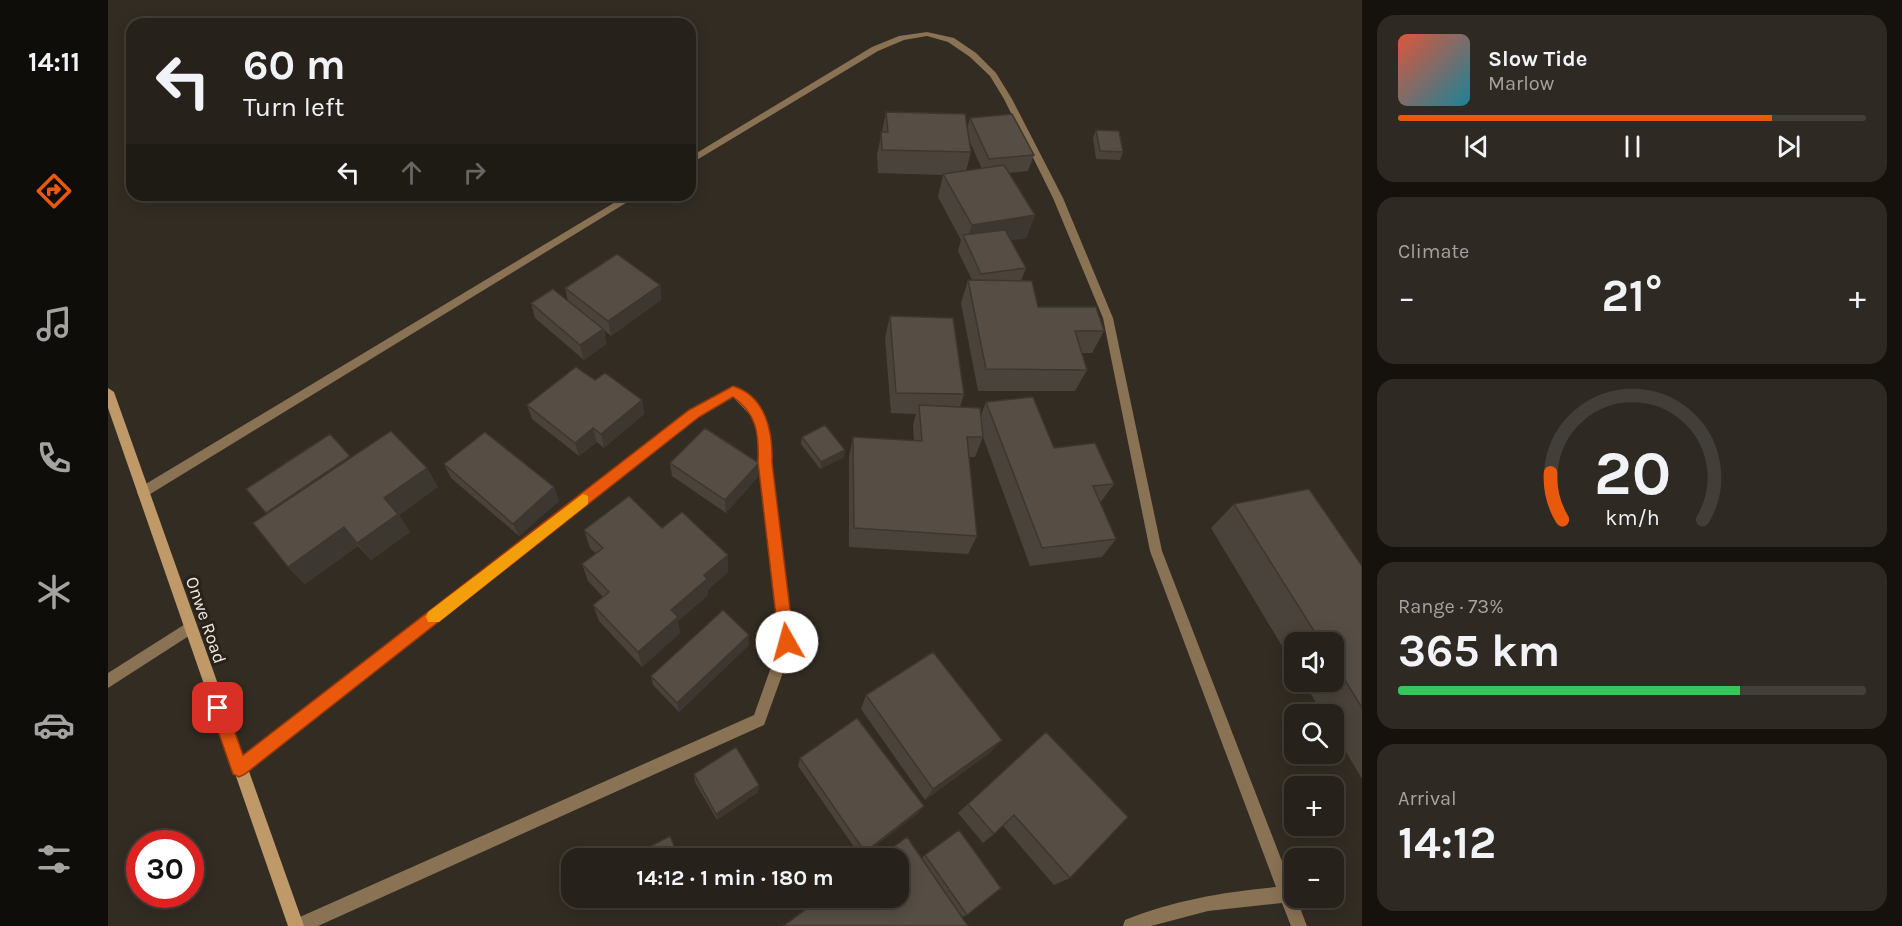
<!DOCTYPE html>
<meta charset="utf-8">
<style>
:root{--surface:#26211a;--page:#2e2923;--text:#f1f3f6;--muted:#a4a3a2;--line:#423e39;--accent:#ea580c}
body{margin:0;font-family:Karla,sans-serif;background:var(--page);color:var(--text);height:100vh;display:flex;flex-direction:column;font-size:22px;white-space:nowrap}
*{box-sizing:border-box;margin:0}
p{font-size:20px;color:var(--muted)}
.icon{flex:none;width:33px;height:33px;fill:none;stroke:currentColor;stroke-width:2;stroke-linecap:round;stroke-linejoin:round}
.map{position:relative;flex:1;overflow:hidden}
.drawer{display:flex;flex-direction:column;gap:15px;padding:15px;background:#15120e;width:540px}
.drawer>*{flex:none}
.guide{position:absolute;left:18px;top:18px;width:570px;height:183px;border-radius:18px;box-shadow:0 3px 15px #0003,0 0 0 2px var(--line);background:#26211a;color:var(--text);overflow:hidden}
.controls{position:absolute;left:1176px;top:632px;display:grid;gap:12px}
.controls a{display:grid;place-items:center;width:60px;height:60px;border-radius:12px;background:var(--surface);box-shadow:0 3px 15px #0003,0 0 0 2px var(--line);font-size:30px}
.speed{position:absolute;left:18px;top:830px;display:flex;gap:12px;font-size:30px;font-weight:700;text-align:center}
.speed>*{display:grid;place-content:center;width:78px;height:78px;border-radius:50%;background:var(--surface);box-shadow:0 3px 15px #0003,0 0 0 2px var(--line);line-height:1}
.speed .limit{border:9px solid #d22;background:#fff;color:#111}
.pin{position:absolute;display:grid;place-items:center;width:51px;height:51px;color:#fff;margin:-26px;border-radius:12px;box-shadow:0 3px 9px #0006}
.me{position:absolute;width:66px;margin:-33px;rotate:353deg;stroke-linejoin:round;filter:drop-shadow(0 0 4px #0008)}
.turn{display:flex;align-items:center;gap:21px;height:126px;padding:0 18px;font-size:27px}
.turn .icon{width:78px;height:78px;stroke-width:2.5}
.turn b{display:block;font-size:42px;line-height:51px}
.lanes{display:flex;align-items:center;height:57px;padding:0 18px;background:#0003;justify-content:center;gap:30px;direction:ltr}
.lanes .off{opacity:.35}
.big{font-size:45px;font-weight:700;line-height:1.1}
.drawer .widget{flex:1;display:flex;flex-direction:column;justify-content:center;gap:9px;min-width:0;padding:0 21px;border-radius:18px;background:var(--page)}
.drawer .dial{align-items:center;gap:0}
.dial svg{height:156px;overflow:visible;fill:none;stroke:var(--line);stroke-width:7;stroke-linecap:round;text-anchor:middle}
.dial text{fill:var(--text);stroke:none}
.song{display:flex;align-items:center;gap:18px}
.cover{width:72px;height:72px;border-radius:9px;background:linear-gradient(135deg,hsl(10 70% 55%),hsl(190 70% 35%))}
.played{height:6px;border-radius:3px;background:linear-gradient(90deg,var(--accent) 80%,var(--line) 80%)}
.keys{display:flex;justify-content:space-around;direction:ltr}
.heat{display:flex;justify-content:space-between;align-items:center;font-size:33px;direction:ltr}
.charge{height:9px;border-radius:4px;background:linear-gradient(90deg,#34c759 73%,var(--line) 0)}
.trip{position:absolute;left:453px;top:848px;width:348px;height:60px;border-radius:18px;background:var(--surface);box-shadow:0 3px 15px #0003,0 0 0 2px var(--line);font-weight:700;line-height:60px;text-align:center}
main{display:flex;flex:1;min-height:0}
.dock{display:flex;flex-direction:column;width:108px;justify-content:space-around;align-items:center;background:#0f0d0a;color:var(--muted)}
.dock .icon{width:42px;height:42px}
.dock .current{color:var(--accent)}
.dock b{font-size:27px;color:var(--text)}
.map>svg:first-child{display:block}
.lines{fill:none;stroke-linecap:round;stroke-linejoin:round}
.minor{fill:#8a7254;fill-rule:evenodd}
.secondary{fill:#bf9968;fill-rule:evenodd}
.wall{fill:#4a433b;fill-rule:evenodd}
.shaded-wall{fill:#3c3730}
.building{fill:#564e45;stroke:#3c3730;stroke-width:1.5}
.route{fill:#ea580c;stroke:#983908;stroke-width:1.5}
.slow{fill:#f59e0b}
.labels{text-anchor:middle;dominant-baseline:central;stroke-width:6;stroke-linejoin:round;paint-order:stroke}
.street-label{font-size:18px;fill:#efeae4;stroke:#292219}
</style>
<main>
<nav class="dock">
<b>14:11</b>
<svg class="icon current" aria-label="directions" viewBox="0 0 24 24"><path d="M12 3l9 9-9 9-9-9zM9 14v-3h6M13 9l2 2-2 2"/></svg>
<svg class="icon" aria-label="music" viewBox="0 0 24 24"><path d="M9 18V5l10-2v13"/><circle cx="6" cy="18" r="3"/><circle cx="16" cy="16" r="3"/></svg>
<svg class="icon" aria-label="phone" viewBox="0 0 24 24"><path d="M5 4h4l2 5-3 2q2 4 5 5l2-3 5 2v4C11 20 4 13 5 4z"/></svg>
<svg class="icon" aria-label="climate" viewBox="0 0 24 24"><path d="M12 3v18M4 7l16 10M4 17L20 7"/></svg>
<svg class="icon" aria-label="car" viewBox="0 0 24 24"><path d="M5 17H2v-5l4-1 3-4h7l3 4 3 1v5h-3M9 17h6M6 11h13"/><circle cx="7" cy="17" r="2"/><circle cx="17" cy="17" r="2"/></svg>
<svg class="icon" aria-label="filters" viewBox="0 0 24 24"><path d="M4 7h16M4 17h16"/><circle cx="9" cy="7" r="2"/><circle cx="15" cy="17" r="2"/></svg>
</nav>
<div class="map">
<svg width="1254" height="926" viewBox="0 0 1254 926">
<rect width="100%" height="100%" fill="#332c23"/>
<g class="lines">
<path class="minor" d="M819,32l27,6 22,15 20,20 16,26 51,99 50,120 49,233 145,375h-16l-9,-23 -74,8 -57,15h-28l2,-6c49,-20 98,-28 151,-33l-126,-336 -47,-233 -50,-120 -49,-99 -14,-23 -20,-19 -22,-15 -21,-6 -23,4 -26,11 -188,113v-7l182,-110 27,-11z
M519,195h12l-492,301 -4,1 -4,-1 -2,-4 2,-4z
M625,387c19,7 29,25 35,44l26,211 -30,83 -446,201h-27l2,-6 461,-205 26,-73 -23,-211 -6,-15 -18,-19 -35,20 -454,356 -5,2 -5,-2 -2,-5 2,-5 456,-352z
M82,621l5,1 2,5 -2,5 -87,56v-15z"/>
<path class="secondary" d="M0,388l6,4 190,534h-16l-180,-518z"/>
</g>
<path class="wall" d="M778,112l81,17 3,-11 64,37 -6,16 -20,2 27,42 -9,23 -15,2 15,28 -5,13 17,26 66,24 -12,22h-10l5,17 -12,21h-97l-17,-88 7,-23h4l-14,-29 3,-11 -23,-43 5,-22 -65,-2 -1,-18zM861,140l13,29 -16,2 5,-19z
M988,130l27,22 -3,8 -24,-1 -3,-21z
M552,285l1,15 -50,36 -7,-6 2,14 -22,16 -49,-42 -4,-15 37,-2 -3,-13z
M782,316l74,78 -4,13 21,8 5,-13 68,46 60,36 -14,19 16,36 -14,18 -72,9 -47,-129 -8,20h-6l8,79 -9,18 -119,-7v-90l4,-20 61,4 -1,-16 3,-11 -25,-1 -6,-75z
M534,400l2,14 -40,34 -7,-6 -18,14 -47,-37 -5,-14z
M694,437l43,13 -1,7 -24,12 -19,-25z
M243,457l76,11 11,19 -39,28 11,17 -39,28 -13,-14 -53,38 -17,-17 -22,-53z
M562,463l88,14 -32,36 -54,-37z
M336,464l110,23 5,14 -40,35 -68,-58z
M1126,504l128,62v213l-28,-48v-17h-11l-20,-33h31v-39h-40v24l-83,-138z
M554,528l66,44 -20,18v5l-30,26 2,12 -38,34 -43,-46 -6,-16 10,-8 -15,-16 -6,-17 14,-10 -6,-6 -6,-18z
M641,635v10l-70,67 -26,-27 -2,-9z
M758,695l125,57 -66,48 -64,-91z
M938,732l24,146 -16,7 -51,-59 -9,8 -11,9 -25,-30z
M692,758l118,55 -57,44 -63,-91z
M586,774l65,11 -1,7 -41,28 -22,-38z
M817,855l42,60 -5,2 -40,-59z"/>
<path class="shaded-wall" d="M927,215l-9,23 -58,9 -2,-5 6,-17z
M552,285l1,15 -50,36 -3,-15z
M495,329l3,15 -22,16 -4,-15z
M534,400l2,14 -40,34 -3,-14z
M485,428l4,14 -18,14 -4,-13z
M737,450l-1,7 -24,12 1,-7z
M651,463l-1,14 -32,36 -1,-13z
M319,468l11,19 -39,28 11,17 -39,28 -14,-17 27,-45z
M446,487l5,14 -40,35 -6,-12z
M236,527l14,19 -53,38 -17,-17z
M620,555v17l-20,18v5l-30,26 2,12 -38,34 -4,-15 33,-42 33,-35z
M641,635v10l-70,67 -2,-9z
M894,740l-11,12 -66,48 8,-11z
M651,785l-1,7 -41,28 -1,-6z
M816,806l-6,7 -57,44 4,-5z"/>
<path class="building" d="M778,112l79,2 6,38 -89,-2 -1,-18h7z
M904,114l22,41 -45,4 -19,-41z
M988,130l23,1 4,21 -23,-1z
M896,165l31,50 -63,10 -29,-51z
M897,230l21,38 -45,6 -18,-39z
M509,254l43,31 -52,36 -43,-33z
M860,280l64,1 6,26h58l8,24h-29l12,39 -101,-1z
M445,289l50,40 -23,16 -49,-42z
M782,316l63,2 11,76 -68,-1z
M468,367l19,13 10,-7 37,27 -41,34 -8,-6 -18,15 -48,-38z
M925,397l21,51 41,-5 19,41 -21,2 23,53 -74,9 -56,-146z
M811,405l61,3 3,29h-16l10,99 -123,-8 -1,-91 69,4z
M717,425l20,25 -24,12 -19,-25z
M597,428l54,35 -34,37 -55,-37z
M283,431l36,37 -43,30 14,16 -41,29 -13,-16 -56,40 -35,-44z
M377,432l69,55 -41,37 -69,-60z
M222,434l20,22 -84,57 -20,-24z
M1201,489l53,77v142l-28,-46v-20h-13l-87,-138z
M521,496l33,32 20,-16 46,43 -24,20 3,4 -36,31 7,7 -40,35 -45,-47 16,-13 -27,-28 21,-16 -19,-18z
M615,610l26,25 -72,68 -26,-27z
M825,652l69,88 -69,49 -67,-94z
M749,718l67,88 -59,46 -65,-94z
M938,732l82,85 -58,61 -56,-63 -20,19 -26,-30z
M628,747l23,38 -43,29 -22,-40z
M851,830l42,58 -34,27 -42,-60z
M562,836l9,22h-28l-4,-10z
M799,837l61,89h-185l40,-29h75v-39h-20z"/>
<path class="route" d="M625,386c33,10 40,46 39,76l22,180 -2,5 -5,3 -6,-3 -2,-5 -21,-180c1,-27 -1,-49 -25,-65l-34,20 -454,357 -6,3 -6,-3 -23,-66 2,-6 6,-2 6,2 19,53 446,-345z"/>
<path class="slow" d="M475,494l5,2v8l-149,118h-11l-2,-5 2,-5z"/>
<g class="labels">
<g class="street-label">
<text transform="translate(98 620) rotate(71)">Onwe Road</text>
</g>
</g>
</svg>
<div class="controls">
<a><svg class="icon" aria-label="sound" viewBox="0 0 24 24"><path d="M4 9h4l5-4v14l-5-4H4zM17 9q2 3 0 6"/></svg></a>
<a><svg class="icon" aria-label="search" viewBox="0 0 24 24"><circle cx="10" cy="10" r="6"/><path d="M15 15l6 6"/></svg></a>
<a>+</a>
<a>−</a>
</div>
<div class="speed"><div class="limit">30</div></div>
<div class="pin" style="left:110px;top:708px;background:#d93025"><svg class="icon" aria-label="arrive" viewBox="0 0 24 24"><path d="M6 21V4h12l-3 4 3 4H6"/></svg></div>
<svg class="me" style="left:679px;top:642px" viewBox="-20 -20 40 40"><circle r="19" fill="#fff"/><path d="M0-13L10 11 0 6-10 11z" fill="#ea580c"/></svg>
<div class="trip">14:12 · 1 min · 180 m</div>
<div class="guide">
<div class="turn"><svg class="icon" aria-label="left" viewBox="0 0 24 24"><path d="M17 20v-9H6M10 6l-5 5 5 5"/></svg><div><b>60 m</b>Turn left</div></div>
<div class="lanes"><svg class="icon" aria-label="left" viewBox="0 0 24 24"><path d="M17 20v-9H6M10 6l-5 5 5 5"/></svg><svg class="icon off" aria-label="ahead" viewBox="0 0 24 24"><path d="M12 20V5M6 11l6-6 6 6"/></svg><svg class="icon off" aria-label="right" viewBox="0 0 24 24"><path d="M7 20v-9h11M14 6l5 5-5 5"/></svg></div>
</div>
</div>
<section class="drawer">
<div class="widget">
<div class="song"><i class="cover"></i><div><b>Slow Tide</b><p>Marlow</p></div></div>
<div class="played"></div>
<div class="keys"><svg class="icon" aria-label="previous" viewBox="0 0 24 24"><path d="M18 5L8 12l10 7zM5 5v14"/></svg><svg class="icon" aria-label="pause" viewBox="0 0 24 24"><path d="M8 5v14M16 5v14"/></svg><svg class="icon" aria-label="next" viewBox="0 0 24 24"><path d="M6 5l10 7-10 7zM19 5v14"/></svg></div>
</div>
<div class="widget"><p>Climate</p>
<div class="heat"><a>−</a><b class="big">21°</b><a>+</a></div>
</div>
<div class="widget dial"><svg viewBox="0 0 100 80">
<path d="M14 69A42 42 0 1 1 86 69"/>
<path d="M14 69A42 42 0 0 1 8 45" stroke="#ea580c"/>
<text x="50" y="56" font-size="32" font-weight="700">20</text>
<text x="50" y="72" font-size="11">km/h</text>
</svg></div>
<div class="widget"><p>Range · 73%</p><b class="big">365 km</b><div class="charge"></div></div>
<div class="widget"><p>Arrival</p><b class="big">14:12</b></div>
</section>
</main>
